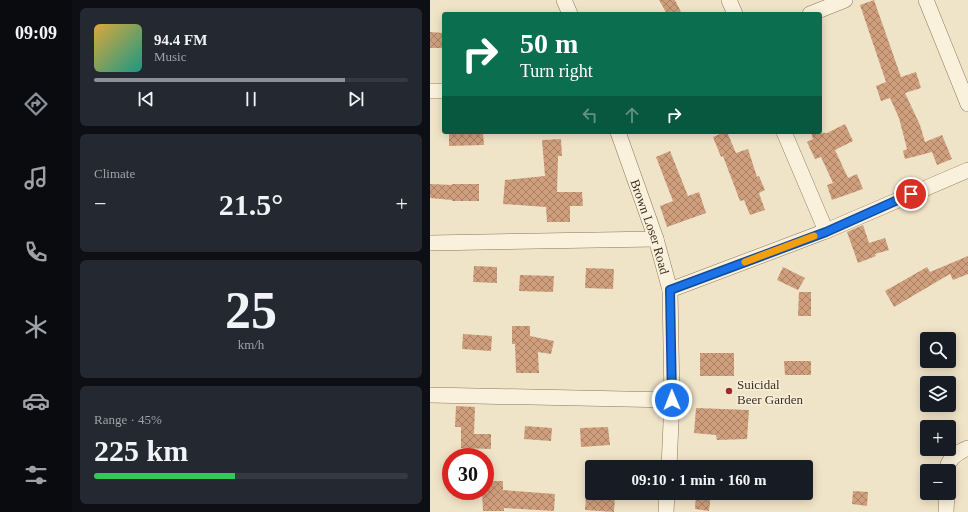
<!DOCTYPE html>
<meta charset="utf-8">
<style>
:root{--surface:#171b24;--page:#242831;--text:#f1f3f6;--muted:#9ea1a6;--line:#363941;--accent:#8c9099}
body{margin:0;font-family:Georgia,serif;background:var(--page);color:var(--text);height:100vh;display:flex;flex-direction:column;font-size:15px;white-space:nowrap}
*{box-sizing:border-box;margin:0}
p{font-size:13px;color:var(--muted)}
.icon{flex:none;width:22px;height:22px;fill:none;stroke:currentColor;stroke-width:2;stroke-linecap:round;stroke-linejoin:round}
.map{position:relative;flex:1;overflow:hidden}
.panel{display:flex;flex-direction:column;gap:8px;padding:8px;background:#0d0f14;width:358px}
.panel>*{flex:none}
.hud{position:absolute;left:12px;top:12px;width:380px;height:122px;border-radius:4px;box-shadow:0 2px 10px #0003;background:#0b6e4f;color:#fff;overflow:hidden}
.tools{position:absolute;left:490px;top:332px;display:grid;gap:8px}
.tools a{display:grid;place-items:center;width:36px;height:36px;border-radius:4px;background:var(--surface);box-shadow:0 2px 10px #0003;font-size:20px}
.speed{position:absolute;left:12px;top:448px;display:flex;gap:8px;font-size:20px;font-weight:700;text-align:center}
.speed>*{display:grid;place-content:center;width:52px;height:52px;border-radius:50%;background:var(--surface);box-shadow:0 2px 10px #0003;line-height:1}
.speed .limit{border:6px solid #d22;background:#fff;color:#111}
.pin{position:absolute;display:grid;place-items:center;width:34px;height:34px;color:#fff;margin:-17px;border:2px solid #fff;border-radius:50%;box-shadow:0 1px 4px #0007}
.me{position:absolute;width:44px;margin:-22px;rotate:359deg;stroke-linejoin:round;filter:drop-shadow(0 0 3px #0008)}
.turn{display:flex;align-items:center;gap:14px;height:84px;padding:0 12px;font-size:18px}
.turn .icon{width:52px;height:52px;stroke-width:2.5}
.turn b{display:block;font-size:28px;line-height:34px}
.lanes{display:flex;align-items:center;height:38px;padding:0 12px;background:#0003;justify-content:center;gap:20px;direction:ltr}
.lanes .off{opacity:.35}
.big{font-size:30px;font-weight:800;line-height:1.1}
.panel .card{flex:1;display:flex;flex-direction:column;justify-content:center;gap:6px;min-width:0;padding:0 14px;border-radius:6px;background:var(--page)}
.panel .dial{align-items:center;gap:0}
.dial b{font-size:52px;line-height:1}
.song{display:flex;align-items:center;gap:12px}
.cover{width:48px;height:48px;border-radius:6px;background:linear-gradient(135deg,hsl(40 70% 55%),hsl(170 70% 35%))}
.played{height:4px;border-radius:2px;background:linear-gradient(90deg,var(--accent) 80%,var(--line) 80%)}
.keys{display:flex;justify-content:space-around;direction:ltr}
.heat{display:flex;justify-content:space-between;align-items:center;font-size:22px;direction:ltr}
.charge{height:6px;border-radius:3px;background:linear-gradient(90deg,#34c759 45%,var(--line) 0)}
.trip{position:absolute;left:155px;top:460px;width:228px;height:40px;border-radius:4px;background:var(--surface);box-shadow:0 2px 10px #0003;font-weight:800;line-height:40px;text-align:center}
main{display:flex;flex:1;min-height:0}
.dock{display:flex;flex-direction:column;width:72px;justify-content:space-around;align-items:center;background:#090b0e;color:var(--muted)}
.dock .icon{width:28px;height:28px}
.dock .current{color:var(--accent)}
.dock b{font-size:18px;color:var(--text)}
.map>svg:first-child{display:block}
.building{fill:url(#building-cross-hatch)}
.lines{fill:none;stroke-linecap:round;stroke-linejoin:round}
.minor-casing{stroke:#8d765c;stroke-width:16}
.minor{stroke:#faf1dc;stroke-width:15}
.route-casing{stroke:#114b97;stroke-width:10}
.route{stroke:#1a73e8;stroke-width:7}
.slow{stroke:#f59e0b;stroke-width:7}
.poi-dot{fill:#9e2a2b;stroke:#f7eed8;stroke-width:1.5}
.labels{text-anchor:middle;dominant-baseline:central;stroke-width:3;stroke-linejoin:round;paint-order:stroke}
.street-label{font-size:13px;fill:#3d2e20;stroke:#f7eed8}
.poi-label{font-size:13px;fill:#3d2e20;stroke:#f7eed8;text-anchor:start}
</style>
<main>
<nav class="dock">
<b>09:09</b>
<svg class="icon current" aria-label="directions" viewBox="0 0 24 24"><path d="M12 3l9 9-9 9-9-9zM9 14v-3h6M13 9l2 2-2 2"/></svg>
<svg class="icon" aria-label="music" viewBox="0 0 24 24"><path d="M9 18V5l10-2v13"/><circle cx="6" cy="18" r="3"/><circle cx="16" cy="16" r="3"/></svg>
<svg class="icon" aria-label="phone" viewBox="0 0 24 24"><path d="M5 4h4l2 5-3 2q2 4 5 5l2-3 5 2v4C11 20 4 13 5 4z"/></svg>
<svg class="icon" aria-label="climate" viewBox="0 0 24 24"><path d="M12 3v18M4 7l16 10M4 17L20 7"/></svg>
<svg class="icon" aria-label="car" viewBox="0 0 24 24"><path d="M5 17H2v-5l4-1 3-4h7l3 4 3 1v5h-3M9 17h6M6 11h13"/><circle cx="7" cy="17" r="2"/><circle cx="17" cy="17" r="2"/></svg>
<svg class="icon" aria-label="filters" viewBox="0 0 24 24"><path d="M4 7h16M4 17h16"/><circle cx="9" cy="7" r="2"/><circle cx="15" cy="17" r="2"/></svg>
</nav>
<section class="panel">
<div class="card">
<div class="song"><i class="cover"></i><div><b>94.4 FM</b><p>Music</p></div></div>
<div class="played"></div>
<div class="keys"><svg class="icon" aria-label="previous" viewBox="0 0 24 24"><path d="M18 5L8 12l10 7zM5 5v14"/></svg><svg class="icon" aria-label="pause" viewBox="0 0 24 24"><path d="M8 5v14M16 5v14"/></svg><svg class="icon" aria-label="next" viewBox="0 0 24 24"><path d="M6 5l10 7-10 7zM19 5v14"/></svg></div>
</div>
<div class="card"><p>Climate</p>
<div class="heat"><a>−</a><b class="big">21.5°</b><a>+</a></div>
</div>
<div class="card dial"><b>25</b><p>km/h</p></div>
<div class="card"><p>Range · 45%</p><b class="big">225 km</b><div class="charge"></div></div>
</section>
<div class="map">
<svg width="538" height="512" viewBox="0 0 538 512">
<defs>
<pattern id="building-cross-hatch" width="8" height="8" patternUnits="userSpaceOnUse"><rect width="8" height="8" fill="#cf9f7d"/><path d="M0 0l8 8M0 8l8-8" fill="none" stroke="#a98266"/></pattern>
</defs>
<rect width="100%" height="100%" fill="#f0e4c8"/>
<path class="building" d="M229,0h16l7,14h-15z
M444,0l27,77 15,-5 5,16 -16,5 15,32 5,17 17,-7 10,24 -15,6 -5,-13 -27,7 -2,-8 4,-2 -8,-31 -9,-20 -9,3 -5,-15 10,-4 -26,-77z
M0,32l14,1v15h-14z
M415,124l8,17 -18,9 13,28 9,-4 6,15 -31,11 -5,-15 6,-2 -12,-26 -6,2 -8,-17 6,-3 -2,-7 16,1z
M19,132h34l1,13 -35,1z
M295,132h2l9,21 12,-4 9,28 2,-1 6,14 -6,3 6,17 -15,5 -6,-15 -4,1 -17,-45 -2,1 -8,-20z
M131,139l1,17h-4l-1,36h25l1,14h-13v16h-23l-1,-15 -43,-3 2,-24 40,-4 -3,-36z
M240,151l18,45 11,-4 7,21 -39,14 -7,-21 13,-5 -17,-44z
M0,184l22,1v-1h27v17h-27v-1l-22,-2z
M433,225l6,18 16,-5 4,12 -14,4 1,2 -18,7 -11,-31z
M538,256v18l-15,6 -3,-6 -56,33 -9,-16 42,-24 3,5z
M44,266l23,1v16l-24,-1z
M353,267l22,11 -7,12 -21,-10z
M156,268l28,1 -1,20 -28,-1z
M90,275l34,1 -1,16 -34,-1z
M369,292h12v24h-13z
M82,326h18v10l24,5 -3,13 -13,-2 1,21h-23l-1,-29h-3z
M33,334l29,2 -1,15 -29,-2z
M270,353h34v23h-34z
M354,361h27v14h-26z
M26,406l19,1 -1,27h17v15l-30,-1v-21h-6z
M266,408l53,2 -2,29 -30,1 -1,-5 -22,-2z
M95,426l27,2 -1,13 -27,-2z
M178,427l2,18 -29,2 -1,-19z
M55,481h18v9l52,4 -1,17 -50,-3v3h-21l-1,-20h3z
M423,491l15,1 -1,14 -15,-2z
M266,493h15l-2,18 -14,-2z
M156,494l29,3 -1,15 -29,-2z"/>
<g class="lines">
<defs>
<g id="minor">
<path d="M134,0l6,14"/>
<path d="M299,0l6,14"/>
<path d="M496,0l42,104"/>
<path d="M380,14l35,-14"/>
<path d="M0,91h14"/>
<path id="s1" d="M188,132l38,107 14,51 2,110 -3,67"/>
<path d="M354,132l42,99"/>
<path d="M0,243l226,-4"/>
<path d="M240,290l156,-59 142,-61"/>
<path d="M0,395l242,5"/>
<path d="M517,471c0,-12 11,-19 21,-23"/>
<path d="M236,512l1,-19"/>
<path d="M516,512l1,-19"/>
</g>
</defs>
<use href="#minor" class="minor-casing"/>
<use href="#minor" class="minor"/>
</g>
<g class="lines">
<defs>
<path id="route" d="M242,400l-2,-110 156,-58 85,-38"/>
</defs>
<use href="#route" class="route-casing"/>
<use href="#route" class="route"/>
<path class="slow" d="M315,262l69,-26"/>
</g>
<circle class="poi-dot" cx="299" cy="391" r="4"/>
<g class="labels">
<g class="street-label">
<text stroke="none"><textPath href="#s1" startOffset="100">Brown Loser Road</textPath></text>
</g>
<g class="poi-label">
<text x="307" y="384">Suicidal<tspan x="307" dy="15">Beer Garden</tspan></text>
</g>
</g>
</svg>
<div class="tools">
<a><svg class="icon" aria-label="search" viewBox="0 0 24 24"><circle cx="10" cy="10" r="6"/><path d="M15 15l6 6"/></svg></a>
<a><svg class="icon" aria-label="layers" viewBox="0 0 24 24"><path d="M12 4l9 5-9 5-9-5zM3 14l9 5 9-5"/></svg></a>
<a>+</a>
<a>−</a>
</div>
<div class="speed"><div class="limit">30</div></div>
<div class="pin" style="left:481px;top:194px;background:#d93025"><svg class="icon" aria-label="arrive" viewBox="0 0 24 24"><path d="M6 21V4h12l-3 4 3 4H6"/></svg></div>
<svg class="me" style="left:242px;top:400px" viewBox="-20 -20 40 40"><circle r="17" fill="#1a73e8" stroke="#fff" stroke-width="3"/><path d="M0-11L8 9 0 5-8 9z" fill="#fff"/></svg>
<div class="trip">09:10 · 1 min · 160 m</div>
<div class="hud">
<div class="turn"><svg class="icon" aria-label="right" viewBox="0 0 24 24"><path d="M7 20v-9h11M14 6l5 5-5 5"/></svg><div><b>50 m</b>Turn right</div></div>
<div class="lanes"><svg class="icon off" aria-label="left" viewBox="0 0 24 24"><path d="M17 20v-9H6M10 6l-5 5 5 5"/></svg><svg class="icon off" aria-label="ahead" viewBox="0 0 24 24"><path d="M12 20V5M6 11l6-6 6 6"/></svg><svg class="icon" aria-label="right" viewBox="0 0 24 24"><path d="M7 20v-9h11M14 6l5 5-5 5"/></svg></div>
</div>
</div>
</main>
